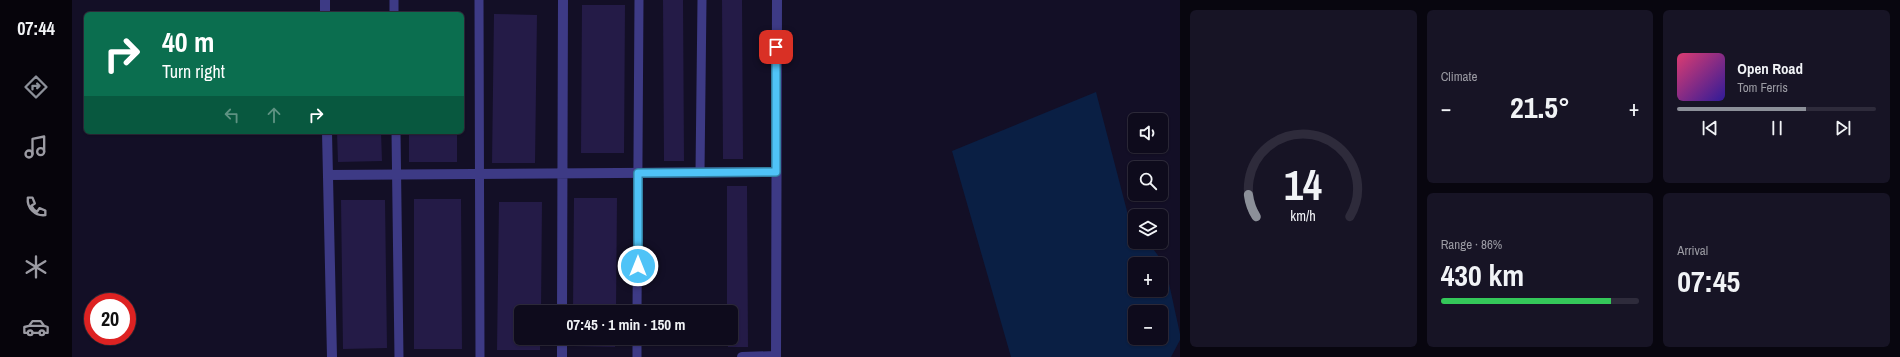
<!DOCTYPE html>
<meta charset="utf-8">
<style>
:root{--surface:#0e0b1c;--page:#171425;--text:#f1f3f6;--muted:#9b9ba3;--line:#2e2b3b;--accent:#8c9099}
body{margin:0;font-family:"Archivo Narrow",sans-serif;background:var(--page);color:var(--text);height:100vh;display:flex;flex-direction:column;font-size:15px;white-space:nowrap}
*{box-sizing:border-box;margin:0}
p{font-size:13px;color:var(--muted)}
.icon{flex:none;width:22px;height:22px;fill:none;stroke:currentColor;stroke-width:2;stroke-linecap:round;stroke-linejoin:round}
.map{position:relative;flex:1;overflow:hidden}
.sheet{display:flex;flex-direction:column;gap:10px;padding:10px;background:#08060f;width:720px}
.sheet>*{flex:none}
.guide{position:absolute;left:12px;top:12px;width:380px;height:122px;border-radius:6px;box-shadow:0 1px 3px #0004,0 0 0 1px var(--line);background:#0b6e4f;color:#fff;overflow:hidden}
.tools{position:absolute;left:1056px;top:113px;display:grid;gap:8px}
.tools a{display:grid;place-items:center;width:40px;height:40px;border-radius:6px;background:var(--surface);box-shadow:0 1px 3px #0004,0 0 0 1px var(--line);font-size:20px}
.speed{position:absolute;left:12px;top:293px;display:flex;gap:8px;font-size:20px;font-weight:700;text-align:center}
.speed>*{display:grid;place-content:center;width:52px;height:52px;border-radius:50%;background:var(--surface);box-shadow:0 1px 3px #0004,0 0 0 1px var(--line);line-height:1}
.speed .limit{border:6px solid #d22;background:#fff;color:#111}
.pin{position:absolute;display:grid;place-items:center;width:34px;height:34px;color:#fff;margin:-17px;border-radius:8px;box-shadow:0 2px 6px #0006}
.me{position:absolute;width:44px;margin:-22px;rotate:0deg;stroke-linejoin:round;filter:drop-shadow(0 0 3px #0008)}
.turn{display:flex;align-items:center;gap:14px;height:84px;padding:0 12px;font-size:18px}
.turn .icon{width:52px;height:52px;stroke-width:2.5}
.turn b{display:block;font-size:28px;line-height:34px}
.lanes{display:flex;align-items:center;height:38px;padding:0 12px;background:#0003;justify-content:center;gap:20px;direction:ltr}
.lanes .off{opacity:.35}
.big{font-size:30px;font-weight:800;line-height:1.1}
.sheet .card{flex:1;display:flex;flex-direction:column;justify-content:center;gap:6px;min-width:0;padding:0 14px;border-radius:6px;background:var(--page)}
.sheet .dial{align-items:center;gap:0}
.dial svg{height:104px;overflow:visible;fill:none;stroke:var(--line);stroke-width:7;stroke-linecap:round;text-anchor:middle}
.dial text{fill:var(--text);stroke:none}
.song{display:flex;align-items:center;gap:12px}
.cover{width:48px;height:48px;border-radius:6px;background:linear-gradient(135deg,hsl(340 70% 55%),hsl(250 70% 35%))}
.played{height:4px;border-radius:2px;background:linear-gradient(90deg,var(--accent) 65%,var(--line) 65%)}
.keys{display:flex;justify-content:space-around;direction:ltr}
.heat{display:flex;justify-content:space-between;align-items:center;font-size:22px;direction:ltr}
.charge{height:6px;border-radius:3px;background:linear-gradient(90deg,#34c759 86%,var(--line) 0)}
.sheet .tiles{flex:1;display:grid;gap:10px;grid-template-columns:repeat(3,1fr)}
.card:first-child{grid-row:span 2}
.trip{position:absolute;left:442px;top:305px;width:224px;height:40px;border-radius:6px;background:var(--surface);box-shadow:0 1px 3px #0004,0 0 0 1px var(--line);font-weight:800;line-height:40px;text-align:center}
main{display:flex;flex:1;min-height:0}
.tabs{display:flex;flex-direction:column;width:72px;justify-content:space-around;align-items:center;background:#06040b;color:var(--muted)}
.tabs .icon{width:28px;height:28px}
.tabs .current{color:var(--accent)}
.tabs b{font-size:18px;color:var(--text)}
.map>svg:first-child{display:block}
.water{fill:#0a1f44;fill-rule:evenodd}
.building{fill:#241b47}
.lines{fill:none;stroke-linecap:round;stroke-linejoin:round}
.service{stroke:#3d3a85;stroke-width:9}
.minor{stroke:#3d3a85;stroke-width:10}
.route-casing{stroke:#337fa1;stroke-width:10}
.route{stroke:#4fc3f7;stroke-width:7}
</style>
<main>
<nav class="tabs">
<b>07:44</b>
<svg class="icon current" aria-label="directions" viewBox="0 0 24 24"><path d="M12 3l9 9-9 9-9-9zM9 14v-3h6M13 9l2 2-2 2"/></svg>
<svg class="icon" aria-label="music" viewBox="0 0 24 24"><path d="M9 18V5l10-2v13"/><circle cx="6" cy="18" r="3"/><circle cx="16" cy="16" r="3"/></svg>
<svg class="icon" aria-label="phone" viewBox="0 0 24 24"><path d="M5 4h4l2 5-3 2q2 4 5 5l2-3 5 2v4C11 20 4 13 5 4z"/></svg>
<svg class="icon" aria-label="climate" viewBox="0 0 24 24"><path d="M12 3v18M4 7l16 10M4 17L20 7"/></svg>
<svg class="icon" aria-label="car" viewBox="0 0 24 24"><path d="M5 17H2v-5l4-1 3-4h7l3 4 3 1v5h-3M9 17h6M6 11h13"/><circle cx="7" cy="17" r="2"/><circle cx="17" cy="17" r="2"/></svg>
</nav>
<div class="map">
<svg width="1108" height="357" viewBox="0 0 1108 357">
<rect width="100%" height="100%" fill="#130f26"/>
<path class="water" d="M1024,92l32,123 7,10v17h13l17,23 15,69v6l-9,17h-160l-59,-206zM1063,264h26v26h-26zM1063,312h26v26h-26z"/>
<path class="building" d="M591,0h20l1,161h-20z
M650,0h20l1,159h-20z
M510,5h43l-1,148h-43z
M337,12h48v2h-48z
M422,14l43,1 -2,148h-43z
M265,132h44l1,29 -44,1z
M337,132h48v30h-48z
M655,186h20l1,161h-20v-9h3v-26h-4z
M502,198h43l-1,114h-43z
M342,199h47l1,150h-48z
M269,200h44l2,148 -44,1z
M427,202h43l-1,110h-20v26h19v12h-43z
M501,338h43l-1,9 -43,-1z"/>
<g class="lines">
<path class="service" d="M322,0v14
M407,0l1,357
M324,132l3,225
M628,172l2,-172
M565,312l2,-312
M565,357v-19"/>
<path class="minor" d="M253,0v14
M255,132l5,225
M256,175l448,-3
M490,312l1,-312
M490,357v-19
M670,357l34,-1
M704,357l1,-357"/>
</g>
<g class="lines">
<defs>
<path id="route" d="M566,266v-93l138,-1v-125"/>
</defs>
<use href="#route" class="route-casing"/>
<use href="#route" class="route"/>
</g>
</svg>
<div class="tools">
<a><svg class="icon" aria-label="sound" viewBox="0 0 24 24"><path d="M4 9h4l5-4v14l-5-4H4zM17 9q2 3 0 6"/></svg></a>
<a><svg class="icon" aria-label="search" viewBox="0 0 24 24"><circle cx="10" cy="10" r="6"/><path d="M15 15l6 6"/></svg></a>
<a><svg class="icon" aria-label="layers" viewBox="0 0 24 24"><path d="M12 4l9 5-9 5-9-5zM3 14l9 5 9-5"/></svg></a>
<a>+</a>
<a>−</a>
</div>
<div class="speed"><div class="limit">20</div></div>
<div class="pin" style="left:704px;top:47px;background:#d93025"><svg class="icon" aria-label="arrive" viewBox="0 0 24 24"><path d="M6 21V4h12l-3 4 3 4H6"/></svg></div>
<svg class="me" style="left:566px;top:266px" viewBox="-20 -20 40 40"><circle r="17" fill="#4fc3f7" stroke="#fff" stroke-width="3"/><path d="M0-11L8 9 0 5-8 9z" fill="#fff"/></svg>
<div class="trip">07:45 · 1 min · 150 m</div>
<div class="guide">
<div class="turn"><svg class="icon" aria-label="right" viewBox="0 0 24 24"><path d="M7 20v-9h11M14 6l5 5-5 5"/></svg><div><b>40 m</b>Turn right</div></div>
<div class="lanes"><svg class="icon off" aria-label="left" viewBox="0 0 24 24"><path d="M17 20v-9H6M10 6l-5 5 5 5"/></svg><svg class="icon off" aria-label="ahead" viewBox="0 0 24 24"><path d="M12 20V5M6 11l6-6 6 6"/></svg><svg class="icon" aria-label="right" viewBox="0 0 24 24"><path d="M7 20v-9h11M14 6l5 5-5 5"/></svg></div>
</div>
</div>
<section class="sheet">
<div class="tiles">
<div class="card dial"><svg viewBox="0 0 100 80">
<path d="M14 69A42 42 0 1 1 86 69"/>
<path d="M14 69A42 42 0 0 1 8 52" stroke="#8c9099"/>
<text x="50" y="56" font-size="32" font-weight="700">14</text>
<text x="50" y="72" font-size="11">km/h</text>
</svg></div>
<div class="card"><p>Climate</p>
<div class="heat"><a>−</a><b class="big">21.5°</b><a>+</a></div>
</div>
<div class="card">
<div class="song"><i class="cover"></i><div><b>Open Road</b><p>Tom Ferris</p></div></div>
<div class="played"></div>
<div class="keys"><svg class="icon" aria-label="previous" viewBox="0 0 24 24"><path d="M18 5L8 12l10 7zM5 5v14"/></svg><svg class="icon" aria-label="pause" viewBox="0 0 24 24"><path d="M8 5v14M16 5v14"/></svg><svg class="icon" aria-label="next" viewBox="0 0 24 24"><path d="M6 5l10 7-10 7zM19 5v14"/></svg></div>
</div>
<div class="card"><p>Range · 86%</p><b class="big">430 km</b><div class="charge"></div></div>
<div class="card"><p>Arrival</p><b class="big">07:45</b></div>
</div>
</section>
</main>
